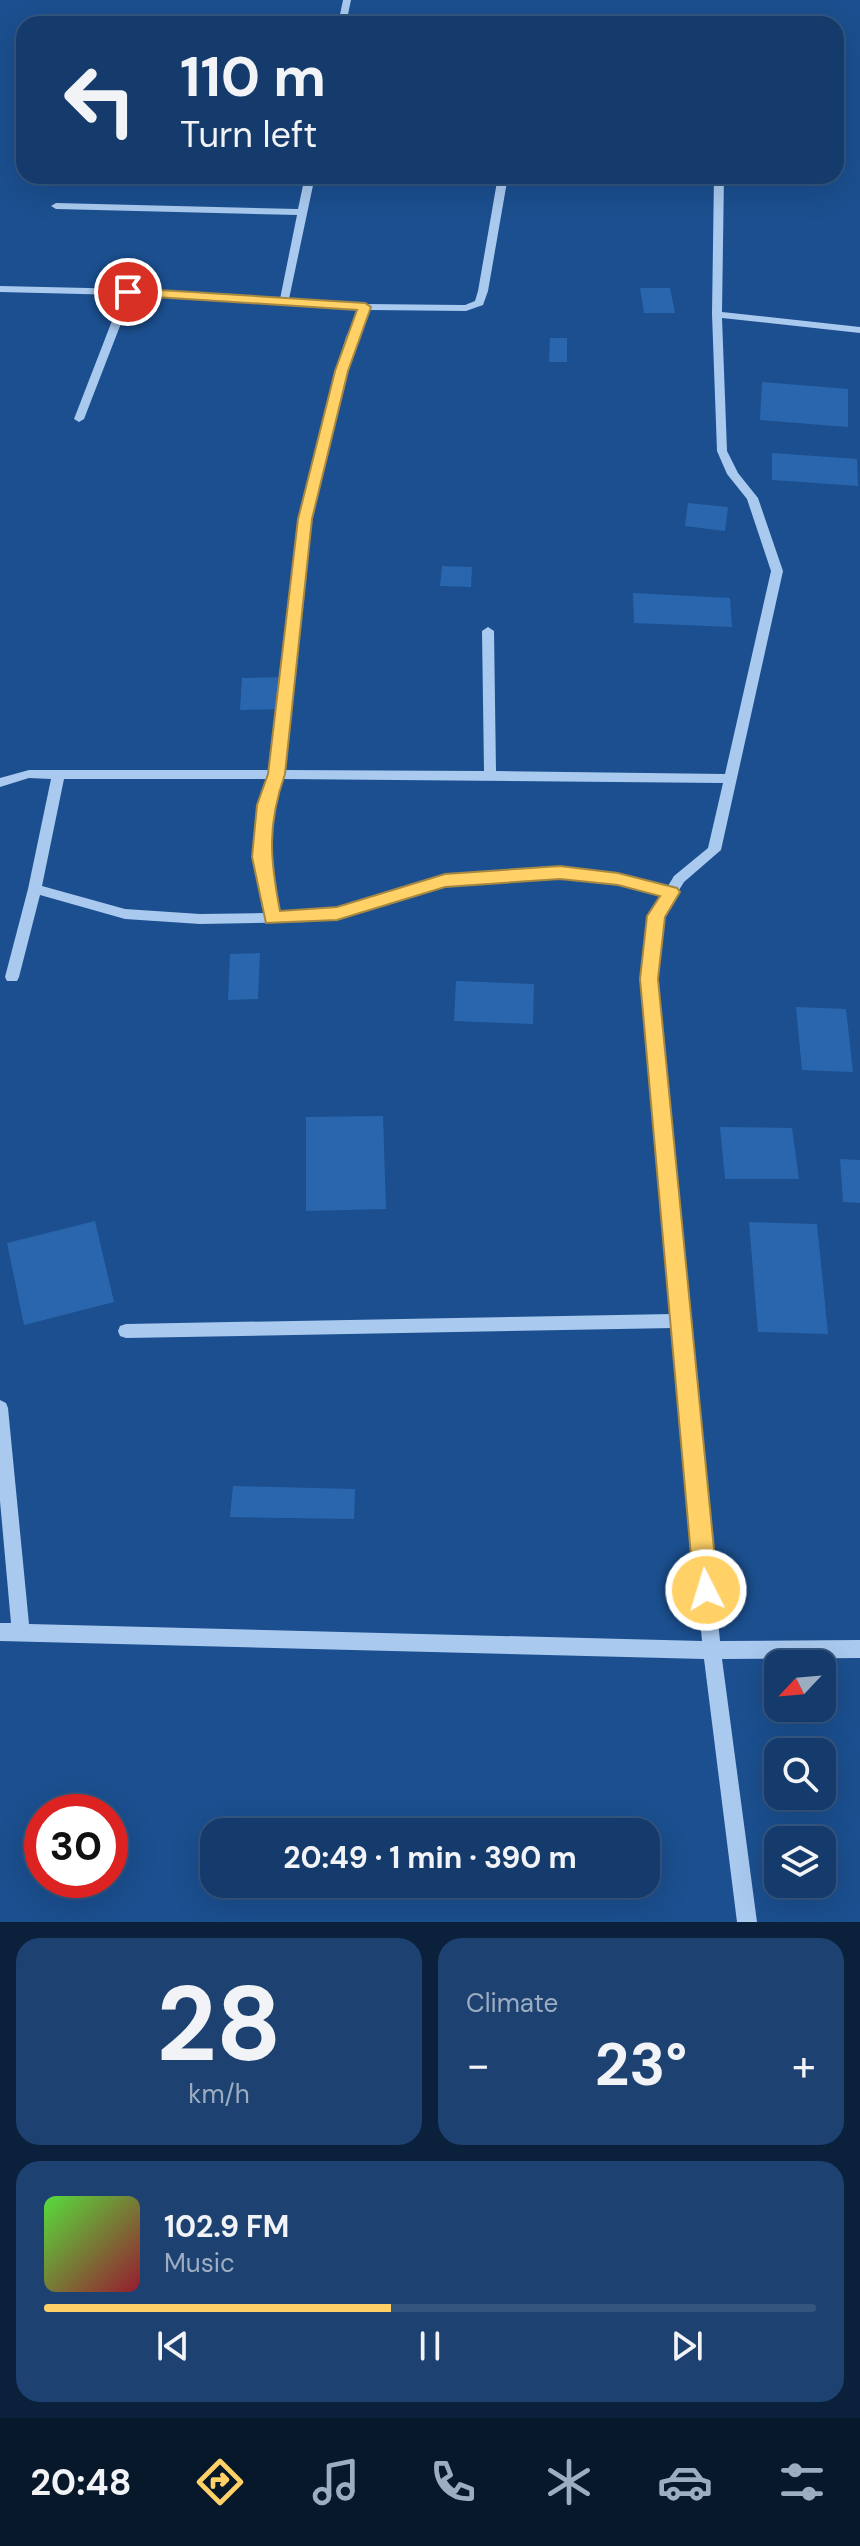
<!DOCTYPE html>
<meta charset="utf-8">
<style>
:root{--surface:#143b6b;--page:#1d4271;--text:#f1f3f6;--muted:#9dadc1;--line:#33557e;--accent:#ffd166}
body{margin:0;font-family:"DM Sans",sans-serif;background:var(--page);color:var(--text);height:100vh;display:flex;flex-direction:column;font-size:30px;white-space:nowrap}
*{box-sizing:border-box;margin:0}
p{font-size:26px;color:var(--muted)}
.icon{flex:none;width:44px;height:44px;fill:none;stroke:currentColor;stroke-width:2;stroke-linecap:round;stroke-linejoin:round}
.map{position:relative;height:1922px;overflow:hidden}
.panel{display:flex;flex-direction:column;gap:16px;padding:16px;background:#0b203b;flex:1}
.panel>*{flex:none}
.banner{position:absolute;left:16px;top:16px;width:828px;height:168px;border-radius:24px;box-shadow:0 8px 32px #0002,0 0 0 2px var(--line);background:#143b6b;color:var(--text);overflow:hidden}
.needle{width:52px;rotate:244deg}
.tools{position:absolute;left:764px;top:1650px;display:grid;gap:16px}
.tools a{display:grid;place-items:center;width:72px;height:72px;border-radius:16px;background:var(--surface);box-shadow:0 8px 32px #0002,0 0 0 2px var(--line);font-size:40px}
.speed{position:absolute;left:24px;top:1794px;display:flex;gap:16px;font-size:40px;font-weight:700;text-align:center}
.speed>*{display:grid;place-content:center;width:104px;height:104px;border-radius:50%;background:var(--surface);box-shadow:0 8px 32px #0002,0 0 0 2px var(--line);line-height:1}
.speed .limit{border:12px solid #d22;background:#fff;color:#111}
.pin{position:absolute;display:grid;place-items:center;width:68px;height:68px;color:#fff;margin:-34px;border:4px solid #fff;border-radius:50%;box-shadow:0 2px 8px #0007}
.me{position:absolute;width:88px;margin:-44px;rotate:355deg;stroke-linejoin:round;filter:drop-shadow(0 0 6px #0008)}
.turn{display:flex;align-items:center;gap:28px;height:168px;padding:0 32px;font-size:36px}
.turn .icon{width:104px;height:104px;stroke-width:2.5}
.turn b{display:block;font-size:56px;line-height:68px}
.big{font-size:60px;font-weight:700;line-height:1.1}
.panel .widget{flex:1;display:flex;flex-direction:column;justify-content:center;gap:12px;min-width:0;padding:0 28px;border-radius:24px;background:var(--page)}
.panel .dial{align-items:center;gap:0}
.dial b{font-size:104px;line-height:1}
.song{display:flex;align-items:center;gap:24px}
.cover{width:96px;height:96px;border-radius:12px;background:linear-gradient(135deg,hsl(110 70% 55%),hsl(350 70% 35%))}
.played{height:8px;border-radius:4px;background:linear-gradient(90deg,var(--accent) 45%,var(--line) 45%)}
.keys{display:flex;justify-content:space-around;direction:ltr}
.heat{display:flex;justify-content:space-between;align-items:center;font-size:44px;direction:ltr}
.panel .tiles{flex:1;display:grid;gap:16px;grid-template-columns:1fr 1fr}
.widget:last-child{grid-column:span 2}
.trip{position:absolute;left:200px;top:1818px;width:460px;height:80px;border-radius:24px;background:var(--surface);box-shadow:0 8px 32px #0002,0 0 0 2px var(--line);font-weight:700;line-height:80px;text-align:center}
.dock{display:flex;height:128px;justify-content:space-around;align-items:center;background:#08182b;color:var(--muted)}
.dock .icon{width:56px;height:56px}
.dock .active{color:var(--accent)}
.dock b{font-size:36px;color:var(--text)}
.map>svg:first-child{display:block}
.building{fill:#2a66ad}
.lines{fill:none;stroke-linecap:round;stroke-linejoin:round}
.minor{fill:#a9c9ee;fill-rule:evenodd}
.route{fill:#ffd166;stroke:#a68842;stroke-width:2}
</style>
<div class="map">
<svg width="860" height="1922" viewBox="0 0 860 1922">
<rect width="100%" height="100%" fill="#1b4f8f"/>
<path class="building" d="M640,288h30l5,25h-31z
M550,338h17v24h-18z
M762,382l86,7v38l-88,-7z
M772,453l85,6 1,27 -86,-6z
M688,503l40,4 -3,24 -40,-5z
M442,566l30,1 -1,20 -31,-1z
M633,593l97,5 2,29 -98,-4z
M281,677l-1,32 -40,1 2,-32z
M260,953l-2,46 -30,1 2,-46z
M456,981l78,3 -1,40 -79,-3z
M796,1007l50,2 7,63 -51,-2z
M383,1116l3,93 -80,2v-94z
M720,1127l72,1 7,51h-74z
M840,1159l20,1v43l-17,-1z
M95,1221l19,81 -90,23 -17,-82z
M749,1222l68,2 11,110 -70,-2z
M233,1486l122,3 -1,30 -124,-2z"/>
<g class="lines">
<path class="minor" d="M343,0h8l-5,24h-8z
M305,176h10l-26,123 76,5 100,1 10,-4 3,-10 20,-115h10l-20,115 -5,14 -17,6 -97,-1 -13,27 -45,182 -27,251 200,1 -2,-140 6,-4 6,4 2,140 229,3 46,-203 -24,-72 -20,-25 -10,-23 -5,-137 2,-138h10l-2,136 138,15v6l-138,-15 5,133 11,22 20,25 25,73 -62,279 -37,32 -21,34 -7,63 64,662 140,-1v18l-138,1 35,263h-20l-33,-263 -704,-18v-18h11l-11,-122v-101l6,3 2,5 21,216 673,17 -28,-313 -548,10 -6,-2 -2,-5 2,-5 6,-2 546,-10 -30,-335 7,-63 13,-21 -44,-11 -58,-7 -115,8 -108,33 -26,4 -111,2 -75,-5 -85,-24 -21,82 -2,4h-10l-2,-4 23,-88 23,-110 -22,-1 -29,9v-9l29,-8h242l28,-251 37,-148 10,-34 13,-27 -227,-15 -48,124 -5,3 -5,-3 48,-124 -122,-3v-6l132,3 148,10 17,-84 -241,-6 -5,-3 5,-3 242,6zM64,779h205c-15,45 -13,87 -5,134l-64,1 -75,-5 -83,-23zM282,779l441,4 -15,65 -34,28 -6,10 -50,-12 -58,-7 -115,8 -108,33 -26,4 -33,1c-8,-47 -11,-89 4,-134z"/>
</g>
<path class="route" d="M128,288l237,15 6,4 -23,64 -36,148 -27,255c-18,51 -15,85 -5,137l57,-4 108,-33 115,-8 58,7 59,15 3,4 -15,25 -7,62 60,611 -4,8 -8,4 -8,-4 -4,-8 -54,-611 7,-63 13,-20 -42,-11 -58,-6 -115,8 -108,33 -71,3 -14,-66 5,-52 11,-31 30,-255 37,-148 22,-61 -233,-15v-6z"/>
</svg>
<div class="tools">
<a><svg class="needle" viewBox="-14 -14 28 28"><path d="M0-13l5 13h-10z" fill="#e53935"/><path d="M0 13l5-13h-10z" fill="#9dadc1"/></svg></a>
<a><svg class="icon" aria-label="search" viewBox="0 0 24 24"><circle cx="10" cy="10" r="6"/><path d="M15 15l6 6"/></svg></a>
<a><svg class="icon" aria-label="layers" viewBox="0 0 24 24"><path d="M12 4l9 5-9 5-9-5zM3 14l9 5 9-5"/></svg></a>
</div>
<div class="speed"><div class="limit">30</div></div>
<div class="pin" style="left:128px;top:292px;background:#d93025"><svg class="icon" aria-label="arrive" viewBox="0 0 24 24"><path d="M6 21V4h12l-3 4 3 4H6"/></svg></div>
<svg class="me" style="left:706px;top:1590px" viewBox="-20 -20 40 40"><circle r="17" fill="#ffd166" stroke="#fff" stroke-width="3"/><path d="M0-11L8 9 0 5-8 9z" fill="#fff"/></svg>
<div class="trip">20:49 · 1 min · 390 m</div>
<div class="banner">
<div class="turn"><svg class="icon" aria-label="left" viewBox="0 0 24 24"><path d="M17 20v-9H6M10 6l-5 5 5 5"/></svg><div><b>110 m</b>Turn left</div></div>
</div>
</div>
<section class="panel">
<div class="tiles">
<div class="widget dial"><b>28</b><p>km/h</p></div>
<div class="widget"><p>Climate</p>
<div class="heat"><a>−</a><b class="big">23°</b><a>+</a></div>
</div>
<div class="widget">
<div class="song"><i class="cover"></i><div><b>102.9 FM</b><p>Music</p></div></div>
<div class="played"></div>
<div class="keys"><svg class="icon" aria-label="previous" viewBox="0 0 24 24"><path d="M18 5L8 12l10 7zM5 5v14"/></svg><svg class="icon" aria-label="pause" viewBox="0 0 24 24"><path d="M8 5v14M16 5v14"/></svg><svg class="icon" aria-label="next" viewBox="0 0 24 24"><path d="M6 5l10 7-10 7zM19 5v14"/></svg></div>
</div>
</div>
</section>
<nav class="dock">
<b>20:48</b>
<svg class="icon active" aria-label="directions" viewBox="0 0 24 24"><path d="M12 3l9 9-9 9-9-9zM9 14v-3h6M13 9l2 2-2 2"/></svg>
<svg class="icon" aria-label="music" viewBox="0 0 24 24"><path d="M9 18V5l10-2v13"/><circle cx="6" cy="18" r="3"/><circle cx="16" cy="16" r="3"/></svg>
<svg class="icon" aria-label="phone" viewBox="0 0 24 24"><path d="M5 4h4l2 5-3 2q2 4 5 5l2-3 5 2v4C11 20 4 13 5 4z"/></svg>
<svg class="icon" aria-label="climate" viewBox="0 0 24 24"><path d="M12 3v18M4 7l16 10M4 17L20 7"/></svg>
<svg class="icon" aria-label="car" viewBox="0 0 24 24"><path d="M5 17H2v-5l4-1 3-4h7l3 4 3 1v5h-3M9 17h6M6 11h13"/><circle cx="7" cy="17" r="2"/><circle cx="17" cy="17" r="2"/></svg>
<svg class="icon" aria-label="filters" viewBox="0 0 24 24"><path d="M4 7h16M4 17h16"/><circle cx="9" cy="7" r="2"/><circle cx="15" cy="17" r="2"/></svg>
</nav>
